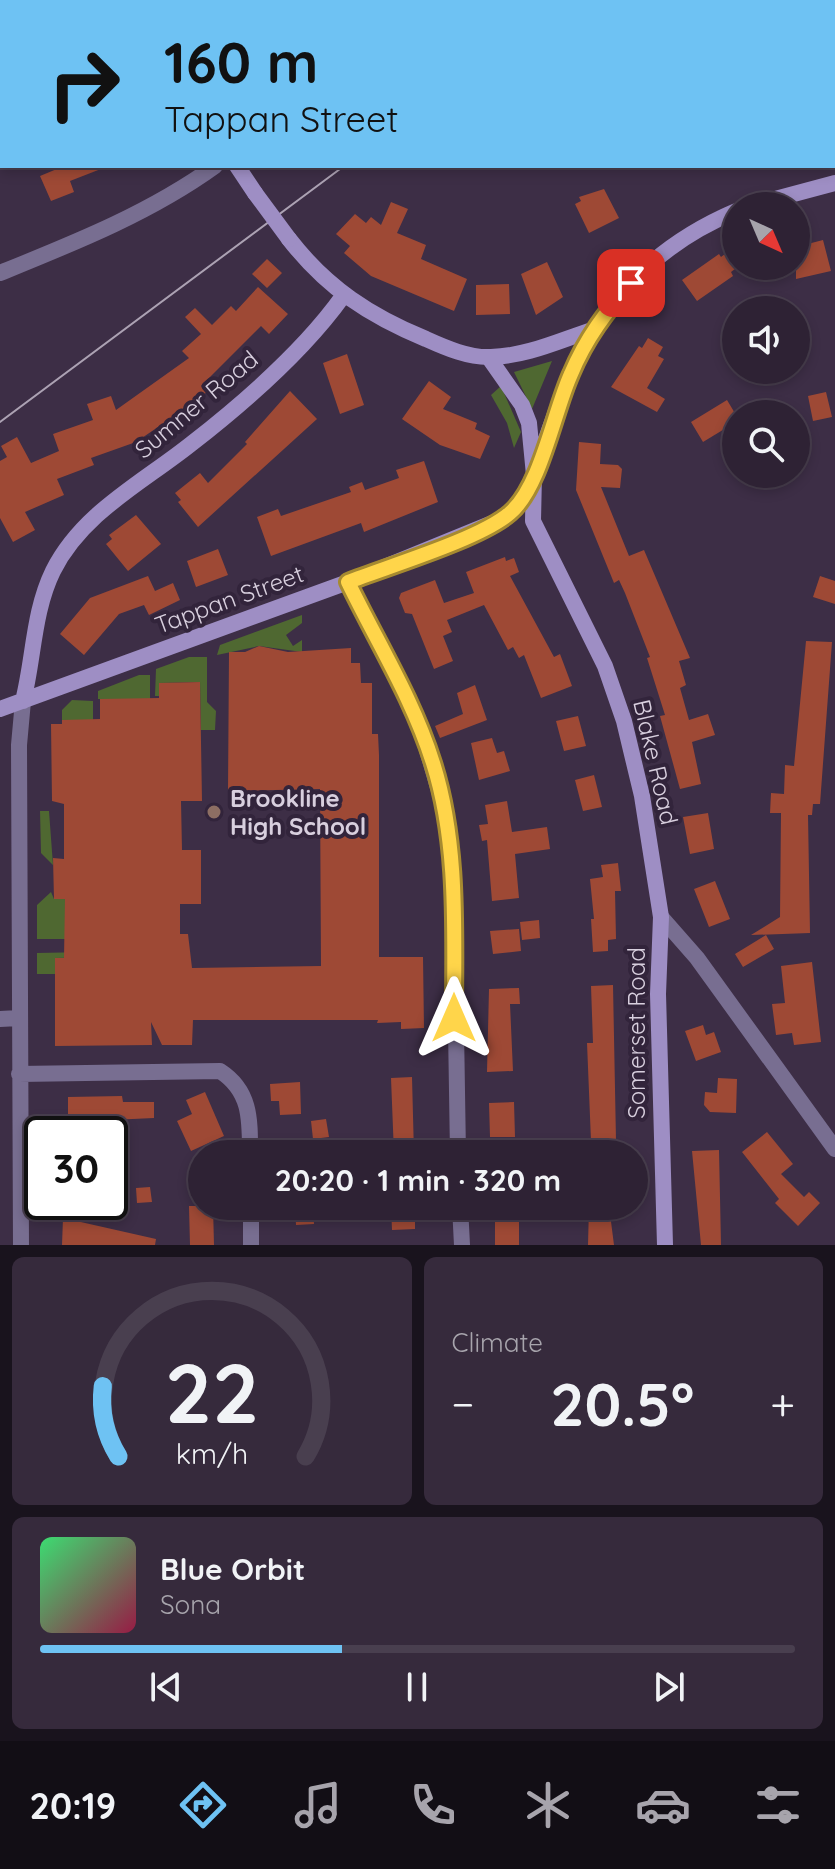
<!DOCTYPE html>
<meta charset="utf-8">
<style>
:root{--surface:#2e2234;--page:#362a3c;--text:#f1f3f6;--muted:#a7a4ac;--line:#493f4f;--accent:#6ec2f3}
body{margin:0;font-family:Quicksand,sans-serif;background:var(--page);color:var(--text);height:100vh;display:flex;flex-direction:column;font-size:30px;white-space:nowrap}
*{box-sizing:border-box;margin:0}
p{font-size:26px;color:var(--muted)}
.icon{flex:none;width:44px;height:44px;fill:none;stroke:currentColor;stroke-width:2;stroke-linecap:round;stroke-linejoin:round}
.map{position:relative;height:1245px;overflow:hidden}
.sheet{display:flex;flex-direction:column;gap:12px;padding:12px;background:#19131d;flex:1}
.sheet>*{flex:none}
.banner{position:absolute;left:0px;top:0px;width:836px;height:168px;box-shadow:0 4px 12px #0003,0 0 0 2px var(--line);background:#6ec2f3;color:#111;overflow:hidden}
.needle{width:52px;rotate:136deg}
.controls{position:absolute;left:722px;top:192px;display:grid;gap:16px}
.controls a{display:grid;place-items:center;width:88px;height:88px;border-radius:50%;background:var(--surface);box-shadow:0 4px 12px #0003,0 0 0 2px var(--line);font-size:40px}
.speed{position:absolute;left:24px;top:1116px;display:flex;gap:16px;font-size:40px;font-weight:700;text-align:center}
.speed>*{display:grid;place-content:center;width:104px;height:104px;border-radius:50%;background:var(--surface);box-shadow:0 4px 12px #0003,0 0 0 2px var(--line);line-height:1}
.speed .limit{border:4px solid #111;border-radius:12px;background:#fff;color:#111}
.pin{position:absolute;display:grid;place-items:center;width:68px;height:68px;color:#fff;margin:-34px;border-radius:16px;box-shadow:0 4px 12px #0006}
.me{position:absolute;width:88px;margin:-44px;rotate:0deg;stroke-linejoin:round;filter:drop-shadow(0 0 6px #0008)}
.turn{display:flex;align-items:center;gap:28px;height:168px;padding:0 32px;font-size:36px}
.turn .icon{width:104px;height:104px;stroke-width:2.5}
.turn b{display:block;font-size:56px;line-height:68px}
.big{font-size:60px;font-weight:800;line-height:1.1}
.sheet .widget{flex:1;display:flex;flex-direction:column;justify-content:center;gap:12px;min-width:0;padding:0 28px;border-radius:12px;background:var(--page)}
.sheet .dial{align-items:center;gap:0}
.dial svg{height:208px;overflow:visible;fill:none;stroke:var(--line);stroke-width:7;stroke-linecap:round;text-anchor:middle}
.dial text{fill:var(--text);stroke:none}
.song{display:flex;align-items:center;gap:24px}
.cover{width:96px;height:96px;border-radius:12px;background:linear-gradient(135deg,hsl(140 70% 55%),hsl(340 70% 35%))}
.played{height:8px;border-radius:4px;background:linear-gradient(90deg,var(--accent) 40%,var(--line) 40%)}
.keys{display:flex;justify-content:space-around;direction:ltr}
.heat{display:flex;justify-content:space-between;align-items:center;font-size:44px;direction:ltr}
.sheet .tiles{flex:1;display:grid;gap:12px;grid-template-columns:1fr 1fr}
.widget:last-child{grid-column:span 2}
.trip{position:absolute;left:188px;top:1140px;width:460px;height:80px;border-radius:40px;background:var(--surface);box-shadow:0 4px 12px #0003,0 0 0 2px var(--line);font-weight:800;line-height:80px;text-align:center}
.tab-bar{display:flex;height:128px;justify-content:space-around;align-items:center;background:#120e15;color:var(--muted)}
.tab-bar .icon{width:56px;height:56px}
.tab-bar .current{color:var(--accent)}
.tab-bar b{font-size:36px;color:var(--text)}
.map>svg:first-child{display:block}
.green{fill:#4f6831}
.building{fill:#9e4935}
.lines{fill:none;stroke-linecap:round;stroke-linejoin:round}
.street{stroke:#786e91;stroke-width:16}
.secondary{stroke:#9e8ec4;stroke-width:16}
.tram{stroke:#aca2b3;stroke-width:2}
.secondary-bridge{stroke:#9e8ec4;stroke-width:16}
.route-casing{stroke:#a68a30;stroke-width:20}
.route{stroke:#ffd54a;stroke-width:14}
.education-dot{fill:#8d6e63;stroke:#32243b;stroke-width:3}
.labels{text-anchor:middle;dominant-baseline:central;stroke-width:8;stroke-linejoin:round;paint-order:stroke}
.street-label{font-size:24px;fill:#d8cfde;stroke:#32243b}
.poi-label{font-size:24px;font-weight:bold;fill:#d8cfde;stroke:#32243b;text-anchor:start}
</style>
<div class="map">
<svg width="835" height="1245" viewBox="0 0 835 1245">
<rect width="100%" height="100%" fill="#3d2e46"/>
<path class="green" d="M552,361l-20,48 -18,-37z
M501,386l20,46 -7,16 -7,-25 -16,-28z
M302,615v8l-16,12 7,11 9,-6v12l-43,-6 -42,9 3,-10z
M189,657h18v45l9,9 -1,19h-14l-1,-48 -40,1 -1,13h-4l1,-27z
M139,675h11v26l-52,-2v-8z
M72,700l21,1v19h-31v-10z
M40,811h9l4,54 -12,-12z
M51,892l3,7h11l76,40h-104v-34z
M141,951l-31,6 -55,1v16h-18v-21z"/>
<path class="building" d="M64,166h42v1l-36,14 4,11 -23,9 -11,-25z
M604,189l15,29 -30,15 -14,-29 6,-3 -2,-4z
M391,202l17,7 -11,24 29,12 -5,14 46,20 -13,32 -83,-35 -27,-23 6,-7 -14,-12 19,-20 11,9 5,-6 10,8z
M823,240l8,31 -35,8v-32z
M730,250l6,16h3l-8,6 2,4 -36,25 -15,-21 37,-26 2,3z
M267,259l15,14 -15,15 -15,-14z
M547,262l16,35 -27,18 -15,-41z
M509,284l1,30 -34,1v-30z
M258,287l30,27 -19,20 -8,-8 -60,60 6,6 -27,20 -44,30 -45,16 3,7 -37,14 7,16 -39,17 10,18 -22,12 -13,-24v-57l7,-4 -6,-11 16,-9 14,26 28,-12 -6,-17 40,-14 -6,-16 24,-8 5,14 73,-52 -7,-7 19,-17 -16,-17 10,-9 17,17 19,-19 5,5z
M648,338l15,9 -5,9 6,3 -17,29 18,11 -8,13 -46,-25 28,-41 3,2z
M347,354l17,51 -24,9 -17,-51z
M429,381l22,16 -8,12 34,14 -2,6 15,7 -10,23 -40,-14 -38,-26z
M290,391l27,28 -119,108 -20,-25 3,-2 -6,-7 25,-20 8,10 39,-39 -2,-2z
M826,392l6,25 -19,4 -5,-25z
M727,400l9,15v7l-33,20 -12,-20z
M579,442l22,2 -1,20 18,1 4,4 -2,19 -19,-1 28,69 15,-6 46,108 -11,3 7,24 -6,3 9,32 19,-6 7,21 -23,7 9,42 -21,5 -20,-73 5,-1 -18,-57 3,-1 -25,-64 -6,-13 -5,3 -38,-93z
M424,461l14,41 -74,30 -3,-9 -90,33 -14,-39 21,-8 3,7 70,-24 -2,-5 13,-5 3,8 34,-12 -3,-8z
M136,515l25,29 -33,27 -22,-27 6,-5 -3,-4z
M218,549l10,26 -32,12 -9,-26z
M505,557l1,4 8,-3 5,14 -9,4 44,81 6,-3 12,32 -31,12 -17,-43 -5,3 -6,-11 -5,3 -24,-45 -37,15 5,12 -9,4 10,25 -19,8 -22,-55 -7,-1 -6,-15 2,-5 34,-13 9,23 30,-10 -8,-21z
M148,576l7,15 18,-8 7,17 -31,15 -5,-10 -25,9 -35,41 -24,-21 30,-36z
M820,576l15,5v23l-22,-7z
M806,641l26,1 -12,162h-7l-1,11h-4l2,118 -59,2 29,-18 1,-104h-11l1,-20 13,1 1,-29 9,1z
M259,646l29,6 63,-4v15h9l1,20h11v51h6l1,21v202h44l1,71 -23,1v-7l-24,1 1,-3h-185l-1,25h-30l-11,-23 1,23 -97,1v-88h9l1,-59h-11l-1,-41 11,1v-55l-12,-3 -1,-77h11v-4l38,-1v-20l59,-1v-15l41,-1 2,119h-21l1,49h19v54h-21v30h8l4,34 129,-2 -1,-177 -92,2 1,-139h16z
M475,685l12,35 -47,18 -5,-12 28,-12 -6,-21z
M578,716l8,30 -22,5 -8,-30z
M492,738l5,15 7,-2 6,20 -31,9 -8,-37z
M594,775l8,32 -19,4 -8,-31z
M507,801l5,31 35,-5 3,22 -35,5 4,44 -27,3 -5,-61 -5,1 -3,-16 9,-1 -3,-19z
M708,813l6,36 -24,5 -7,-37z
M618,863l3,28h-6l1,48 -8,1v11l-15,1 -2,-33h3l-4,-40 13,-2 -2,-12z
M715,881l15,38 -21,8 -15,-38z
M539,920l1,18 -18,2 -2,-18z
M519,929l2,22 -28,3 -3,-23z
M766,935l8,14 -31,18 -8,-13z
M812,962l9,80 -27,3 -2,-12 -16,2 -4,-31 13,-1 -4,-37z
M613,985l3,155 -25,1 -4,-98h6l-2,-57z
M519,988l1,16h-10l3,67 -26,1 2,-83z
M703,1025l3,10 8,-3 7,20 -25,9 -11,-30z
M412,1077l2,77h-20l-3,-76z
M718,1078l19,1 -1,34 -26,-1 -6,-7 1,-13 12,1z
M300,1082l1,32 -21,1 -1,-14h-8l-1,-17z
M205,1092l19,44 -33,15 -14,-30 15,-7 -6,-14z
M122,1096l1,6h31v16l-86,4v-25z
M514,1102l1,35h-25l-1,-34z
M326,1119l3,18 -16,2 -2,-18z
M767,1132l26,32 -12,10 23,23 5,-5 11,11 -22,23 -23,-23 4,-4 -37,-47z
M719,1150l2,95h-20l-9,-94z
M150,1187l2,15 -15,1 -1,-15z
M189,1206h24l1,39h-24z
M295,1206h18l1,18 -18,1z
M391,1206h24v23l-23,1z
M589,1206h20l5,39h-26z
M63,1218l93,21 -1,6h-93z
M519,1221v24h-24v-23z"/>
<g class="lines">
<path class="street" d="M0,273c74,-30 150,-60 215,-107
M348,582l71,141 28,95 7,85 4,251
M661,917l36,41 138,191
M0,1019l19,-1
M19,1074l201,-3c31,20 30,49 30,83
M251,1206v39
M460,1206l2,39
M21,1245l-2,-500 4,-44"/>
<path class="secondary" d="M159,0l1,2
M301,2l1,-2
M237,166l18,27
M749,206l86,-23
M289,239c38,49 81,77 137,100 20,9 43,19 65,18 36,-1 67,-16 101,-27
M489,358l33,47 7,18 5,52 -1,46 72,145 19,55 18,75 19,121 -3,77 7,251
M23,701c11,-43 10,-89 30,-130 29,-58 89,-88 138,-127 54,-42 112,-92 152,-148
M0,709l348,-127 152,-62c32,-22 38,-61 51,-95 35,-101 84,-171 185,-214"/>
<path class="tram" d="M595,2l4,-2
M619,2l5,-2
M0,422l344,-256"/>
<path class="secondary-bridge" d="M255,193l34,46"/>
</g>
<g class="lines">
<defs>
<path id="route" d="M454,1018c0,-84 5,-173 -21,-255 -20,-64 -56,-121 -85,-181 41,-16 132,-43 162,-69 31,-26 44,-102 61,-139 15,-36 35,-62 60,-91"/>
</defs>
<use href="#route" class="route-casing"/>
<use href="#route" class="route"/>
</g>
<circle class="education-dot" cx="214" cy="812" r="8"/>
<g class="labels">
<g class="street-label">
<text transform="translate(196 404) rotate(-40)">Sumner Road</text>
<text transform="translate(229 599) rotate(-20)">Tappan Street</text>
<text transform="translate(656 762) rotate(77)">Blake Road</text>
<text transform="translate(636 1033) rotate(-90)">Somerset Road</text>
</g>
<g class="poi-label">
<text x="230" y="798">Brookline<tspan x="230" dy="28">High School</tspan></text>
</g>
</g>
</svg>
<div class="controls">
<a><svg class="needle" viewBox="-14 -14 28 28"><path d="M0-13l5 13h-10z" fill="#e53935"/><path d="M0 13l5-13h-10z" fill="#a7a4ac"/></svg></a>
<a><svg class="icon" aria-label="sound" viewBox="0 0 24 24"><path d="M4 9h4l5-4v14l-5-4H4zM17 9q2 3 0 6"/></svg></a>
<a><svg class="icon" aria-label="search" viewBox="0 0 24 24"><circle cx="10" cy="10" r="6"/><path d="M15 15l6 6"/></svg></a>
</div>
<div class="speed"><div class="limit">30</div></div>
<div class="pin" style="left:631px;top:283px;background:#d93025"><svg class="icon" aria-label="arrive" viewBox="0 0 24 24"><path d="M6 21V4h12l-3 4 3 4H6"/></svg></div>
<svg class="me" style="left:454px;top:1018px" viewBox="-20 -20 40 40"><path d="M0-17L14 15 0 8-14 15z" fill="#ffd54a" stroke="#fff" stroke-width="4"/></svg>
<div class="trip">20:20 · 1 min · 320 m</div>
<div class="banner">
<div class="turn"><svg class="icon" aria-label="right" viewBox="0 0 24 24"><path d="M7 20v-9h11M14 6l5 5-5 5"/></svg><div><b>160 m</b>Tappan Street</div></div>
</div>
</div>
<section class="sheet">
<div class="tiles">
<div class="widget dial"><svg viewBox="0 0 100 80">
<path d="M14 69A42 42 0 1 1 86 69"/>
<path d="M14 69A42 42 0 0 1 8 42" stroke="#6ec2f3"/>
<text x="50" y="56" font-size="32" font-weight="700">22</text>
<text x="50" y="72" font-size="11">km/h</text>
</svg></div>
<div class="widget"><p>Climate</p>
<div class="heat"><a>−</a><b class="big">20.5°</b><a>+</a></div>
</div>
<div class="widget">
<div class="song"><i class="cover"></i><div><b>Blue Orbit</b><p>Sona</p></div></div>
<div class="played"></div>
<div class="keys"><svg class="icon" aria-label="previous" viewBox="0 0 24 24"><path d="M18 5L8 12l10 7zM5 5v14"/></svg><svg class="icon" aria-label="pause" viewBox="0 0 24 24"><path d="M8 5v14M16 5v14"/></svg><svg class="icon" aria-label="next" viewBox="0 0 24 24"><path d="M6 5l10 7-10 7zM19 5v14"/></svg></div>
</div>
</div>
</section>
<nav class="tab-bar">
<b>20:19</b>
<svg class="icon current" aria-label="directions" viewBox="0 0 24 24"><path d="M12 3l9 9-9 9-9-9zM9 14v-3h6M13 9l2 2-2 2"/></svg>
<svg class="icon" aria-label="music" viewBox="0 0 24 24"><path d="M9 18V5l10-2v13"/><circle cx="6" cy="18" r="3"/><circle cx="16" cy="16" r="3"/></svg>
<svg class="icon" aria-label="phone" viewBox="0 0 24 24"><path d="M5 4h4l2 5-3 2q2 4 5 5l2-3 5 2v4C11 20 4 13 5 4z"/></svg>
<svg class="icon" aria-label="climate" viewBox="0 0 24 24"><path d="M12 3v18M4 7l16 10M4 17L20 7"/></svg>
<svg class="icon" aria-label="car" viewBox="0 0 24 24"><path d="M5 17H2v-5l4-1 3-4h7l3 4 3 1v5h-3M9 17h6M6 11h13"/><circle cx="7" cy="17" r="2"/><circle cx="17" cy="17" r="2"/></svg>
<svg class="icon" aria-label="filters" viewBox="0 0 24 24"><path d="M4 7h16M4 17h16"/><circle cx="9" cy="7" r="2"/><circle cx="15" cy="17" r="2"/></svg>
</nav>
